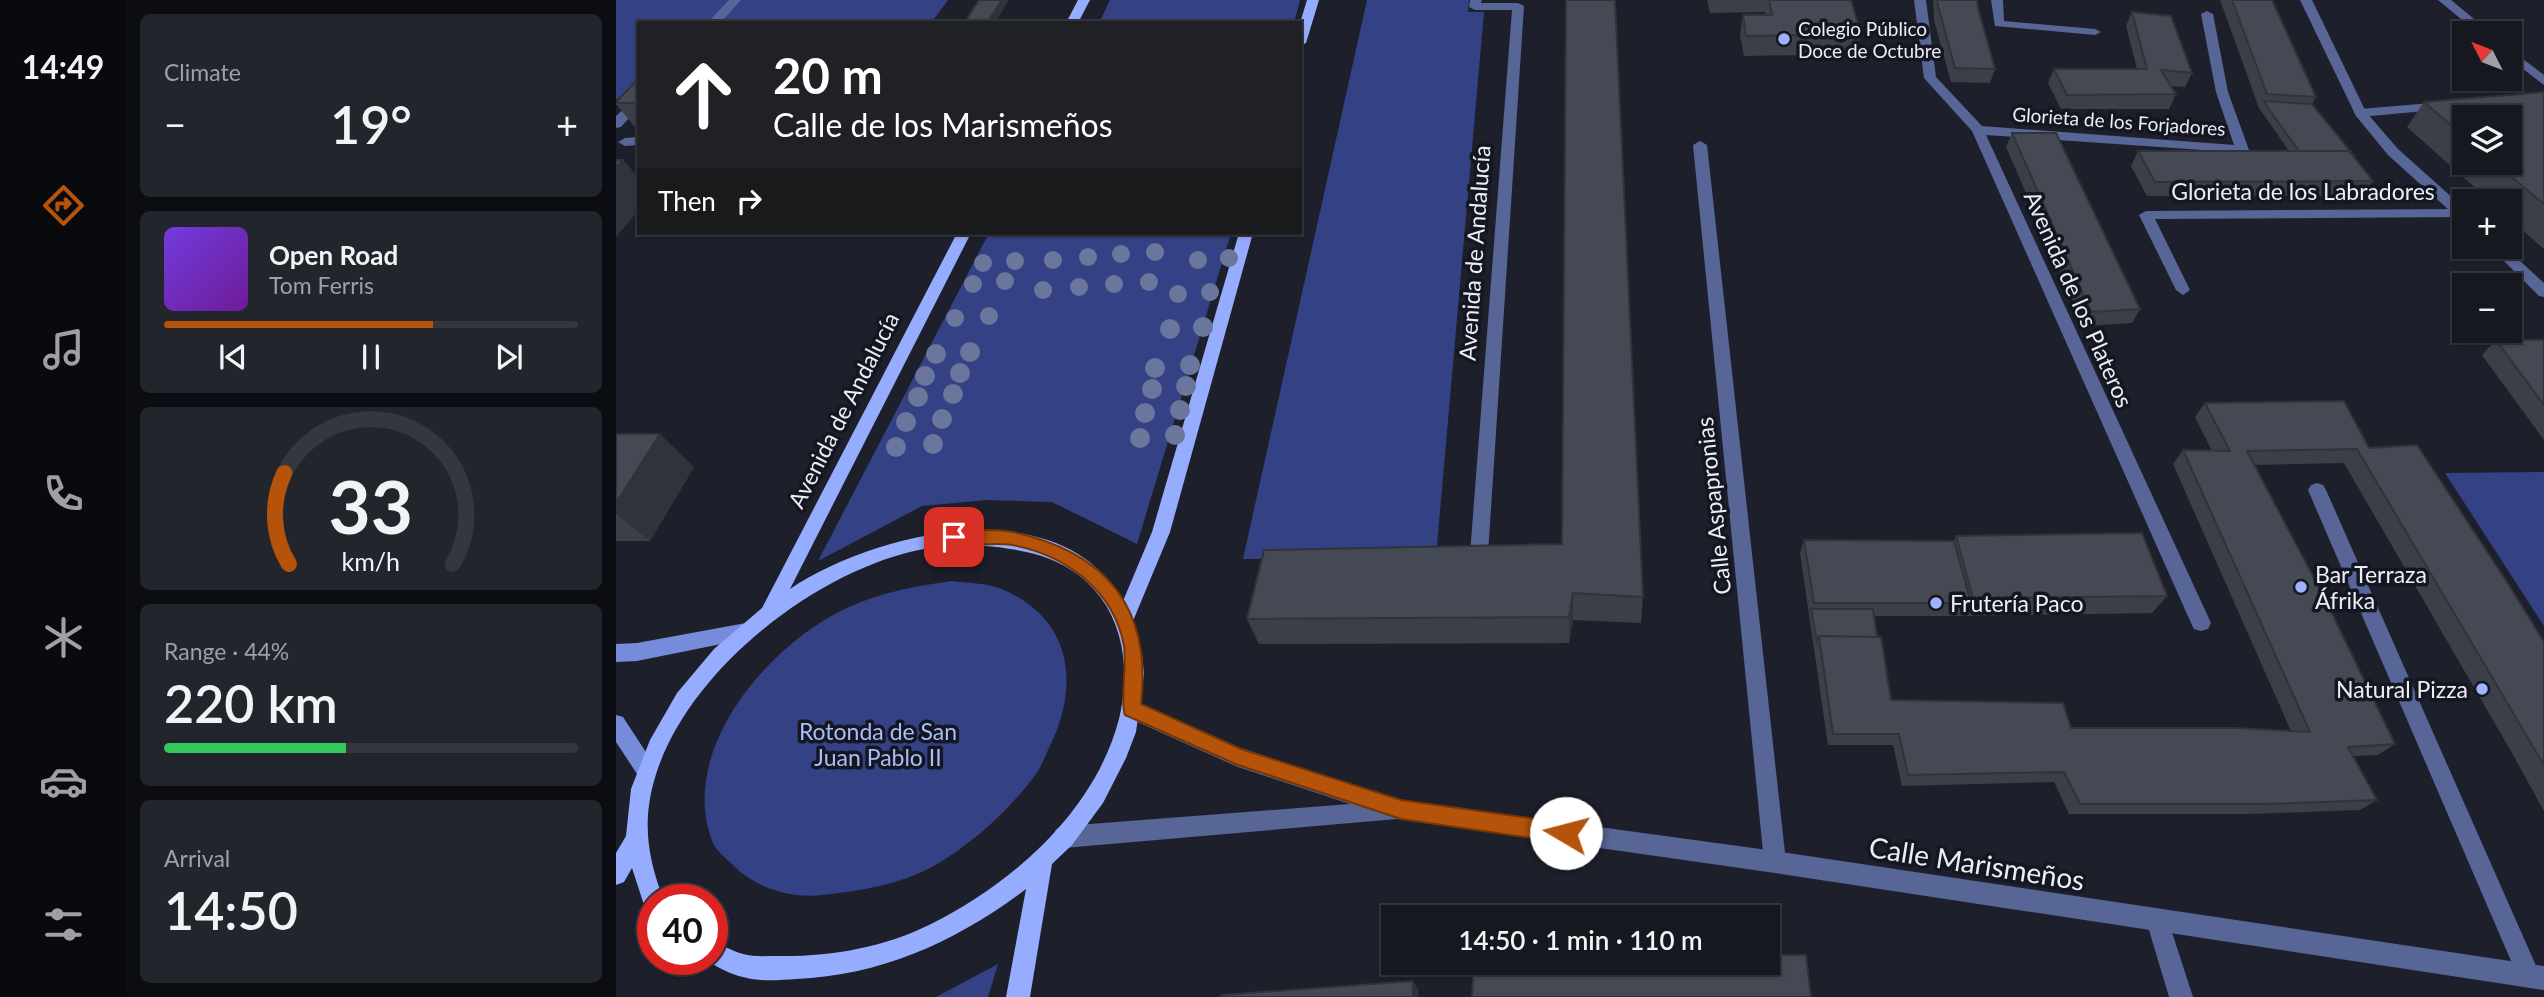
<!DOCTYPE html>
<meta charset="utf-8">
<style>
:root{--surface:#161820;--page:#23252d;--text:#f1f3f6;--muted:#9ea0a5;--line:#35373e;--accent:#b45309}
body{margin:0;font-family:Lato,sans-serif;background:var(--page);color:var(--text);height:100vh;display:flex;flex-direction:column;font-size:26px;white-space:nowrap}
*{box-sizing:border-box;margin:0}
p{font-size:23px;color:var(--muted)}
.icon{flex:none;width:38px;height:38px;fill:none;stroke:currentColor;stroke-width:2;stroke-linecap:round;stroke-linejoin:round}
.map{position:relative;flex:1;overflow:hidden}
.drawer{display:flex;flex-direction:column;gap:14px;padding:14px;background:#0c0d12;width:490px}
.drawer>*{flex:none}
.guide{position:absolute;left:21px;top:21px;width:665px;height:214px;border-radius:0px;box-shadow:0 2px 5px #0004,0 0 0 2px var(--line);background:#202124;color:#fff;overflow:hidden}
.needle{width:46px;rotate:312deg}
.controls{position:absolute;left:1836px;top:21px;display:grid;gap:14px}
.controls a{display:grid;place-items:center;width:70px;height:70px;border-radius:0px;background:var(--surface);box-shadow:0 2px 5px #0004,0 0 0 2px var(--line);font-size:35px}
.speed{position:absolute;left:21px;top:884px;display:flex;gap:14px;font-size:35px;font-weight:700;text-align:center}
.speed>*{display:grid;place-content:center;width:91px;height:91px;border-radius:50%;background:var(--surface);box-shadow:0 2px 5px #0004,0 0 0 2px var(--line);line-height:1}
.speed .limit{border:10px solid #d22;background:#fff;color:#111}
.pin{position:absolute;display:grid;place-items:center;width:60px;height:60px;color:#fff;margin:-30px;border-radius:14px;box-shadow:0 4px 10px #0006}
.me{position:absolute;width:77px;margin:-38px;rotate:278deg;stroke-linejoin:round;filter:drop-shadow(0 0 5px #0008)}
.turn{display:flex;align-items:center;gap:24px;height:147px;padding:0 21px;font-size:32px}
.turn .icon{width:91px;height:91px;stroke-width:2.5}
.turn b{display:block;font-size:49px;line-height:60px}
.then{display:flex;align-items:center;height:66px;padding:0 21px;background:#0003;gap:14px;font-size:26px}
.big{font-size:52px;font-weight:600;line-height:1.1}
.drawer .tile{flex:1;display:flex;flex-direction:column;justify-content:center;gap:10px;min-width:0;padding:0 24px;border-radius:10px;background:var(--page)}
.drawer .dial{align-items:center;gap:0}
.dial svg{height:182px;overflow:visible;fill:none;stroke:var(--line);stroke-width:7;stroke-linecap:round;text-anchor:middle}
.dial text{fill:var(--text);stroke:none}
.song{display:flex;align-items:center;gap:21px}
.cover{width:84px;height:84px;border-radius:10px;background:linear-gradient(135deg,hsl(260 70% 55%),hsl(280 70% 35%))}
.played{height:7px;border-radius:4px;background:linear-gradient(90deg,var(--accent) 65%,var(--line) 65%)}
.keys{display:flex;justify-content:space-around;direction:ltr}
.heat{display:flex;justify-content:space-between;align-items:center;font-size:38px;direction:ltr}
.charge{height:10px;border-radius:5px;background:linear-gradient(90deg,#34c759 44%,var(--line) 0)}
.trip{position:absolute;left:765px;top:905px;width:399px;height:70px;border-radius:0px;background:var(--surface);box-shadow:0 2px 5px #0004,0 0 0 2px var(--line);font-weight:600;line-height:70px;text-align:center}
main{display:flex;flex:1;min-height:0}
.tabs{display:flex;flex-direction:column;width:126px;justify-content:space-around;align-items:center;background:#090a0d;color:var(--muted)}
.tabs .icon{width:49px;height:49px}
.tabs .active{color:var(--accent)}
.tabs b{font-size:32px;color:var(--text)}
.map>svg:first-child{display:block}
.green{fill:#344184}
.lines{fill:none;stroke-linecap:round;stroke-linejoin:round}
.pedestrian{fill:#586597;fill-rule:evenodd}
.minor{fill:#586597;fill-rule:evenodd}
.tertiary{fill:#586597;fill-rule:evenodd}
.secondary{fill:#778bdb;fill-rule:evenodd}
.primary{fill:#96acfe;fill-rule:evenodd}
.tree{fill:#6b769c}
.wall{fill:#3b3f48;fill-rule:evenodd}
.shaded-wall{fill:#30333b}
.building{fill:#454954;stroke:#30333b;stroke-width:2}
.route{fill:#b45309;stroke:#753606;stroke-width:2}
.poi-dot{fill:#9fb3fd;stroke:#141721;stroke-width:2.5}
.labels{text-anchor:middle;dominant-baseline:central;stroke-width:7;stroke-linejoin:round;paint-order:stroke}
.far-poi-label{font-size:19px;fill:#ebeef5;stroke:#141721;text-anchor:start}
.far-street-label{font-size:19px;fill:#ebeef5;stroke:#141721}
.street-label{font-size:23px;fill:#ebeef5;stroke:#141721}
.poi-label{font-size:23px;fill:#ebeef5;stroke:#141721;text-anchor:start}
.park-label{font-size:23px;fill:#abbcf9;stroke:#141721}
.near-street-label{font-size:28px;fill:#ebeef5;stroke:#141721}
</style>
<main>
<nav class="tabs">
<b>14:49</b>
<svg class="icon active" aria-label="directions" viewBox="0 0 24 24"><path d="M12 3l9 9-9 9-9-9zM9 14v-3h6M13 9l2 2-2 2"/></svg>
<svg class="icon" aria-label="music" viewBox="0 0 24 24"><path d="M9 18V5l10-2v13"/><circle cx="6" cy="18" r="3"/><circle cx="16" cy="16" r="3"/></svg>
<svg class="icon" aria-label="phone" viewBox="0 0 24 24"><path d="M5 4h4l2 5-3 2q2 4 5 5l2-3 5 2v4C11 20 4 13 5 4z"/></svg>
<svg class="icon" aria-label="climate" viewBox="0 0 24 24"><path d="M12 3v18M4 7l16 10M4 17L20 7"/></svg>
<svg class="icon" aria-label="car" viewBox="0 0 24 24"><path d="M5 17H2v-5l4-1 3-4h7l3 4 3 1v5h-3M9 17h6M6 11h13"/><circle cx="7" cy="17" r="2"/><circle cx="17" cy="17" r="2"/></svg>
<svg class="icon" aria-label="filters" viewBox="0 0 24 24"><path d="M4 7h16M4 17h16"/><circle cx="9" cy="7" r="2"/><circle cx="15" cy="17" r="2"/></svg>
</nav>
<section class="drawer">
<div class="tile"><p>Climate</p>
<div class="heat"><a>−</a><b class="big">19°</b><a>+</a></div>
</div>
<div class="tile">
<div class="song"><i class="cover"></i><div><b>Open Road</b><p>Tom Ferris</p></div></div>
<div class="played"></div>
<div class="keys"><svg class="icon" aria-label="previous" viewBox="0 0 24 24"><path d="M18 5L8 12l10 7zM5 5v14"/></svg><svg class="icon" aria-label="pause" viewBox="0 0 24 24"><path d="M8 5v14M16 5v14"/></svg><svg class="icon" aria-label="next" viewBox="0 0 24 24"><path d="M6 5l10 7-10 7zM19 5v14"/></svg></div>
</div>
<div class="tile dial"><svg viewBox="0 0 100 80">
<path d="M14 69A42 42 0 1 1 86 69"/>
<path d="M14 69A42 42 0 0 1 12 29" stroke="#b45309"/>
<text x="50" y="56" font-size="32" font-weight="700">33</text>
<text x="50" y="72" font-size="11">km/h</text>
</svg></div>
<div class="tile"><p>Range · 44%</p><b class="big">220 km</b><div class="charge"></div></div>
<div class="tile"><p>Arrival</p><b class="big">14:50</b></div>
</section>
<div class="map">
<svg width="1928" height="997" viewBox="0 0 1928 997">
<rect width="100%" height="100%" fill="#1d202b"/>
<path class="green" d="M0,0h332l-17,23h-292v75l-23,1z
M494,0h190l-6,23h-195z
M751,0h102l-1,12h16l-48,545 -193,2z
M373,233h242l-94,311 -85,-42 -65,-2 -65,6 -104,55z
M1928,472v154l-99,-153z
M336,581c15,2 33,2 47,7 74,29 82,98 49,162 -4,9 -8,20 -15,28 -26,34 -58,63 -94,85 -35,21 -78,28 -117,32 -30,4 -66,-7 -87,-28 -7,-7 -18,-15 -22,-24 -37,-92 56,-200 136,-236 34,-15 67,-21 103,-26z
M382,964l-10,33h-52z"/>
<g class="lines">
<path class="pedestrian" d="M854,0h12l-1,3h37l6,3 -36,548 -3,5 -6,3 -6,-3 -3,-5 42,-544h-37l-6,-3z
M1298,0h12l10,77 46,49 252,19 -18,-53 -15,-78 6,-3 6,3 15,78 21,58 -2,3 -261,-18 225,488 -3,6 -7,2 -7,-2 -3,-6 -219,-492 -48,-53z
M23,137v8l-14,1 -7,-4 7,-4z"/>
<path class="minor" d="M113,0h12l-21,23h-13z
M1375,0h12l1,21 91,8 6,3 -6,3 -100,-9z
M1822,0h13l40,33h-13z
M1894,49l34,26v10l-34,-26z
M23,95v12l-18,20 -5,1v-12z
M1827,102l4,1v6l-87,8 -6,-4 6,-4z
M1084,141l7,4 79,717 -3,8 -8,3 -8,-3 -3,-8 -71,-717z
M1848,209v8h-3l-306,2 35,71 -7,5 -7,-5 -37,-75 7,-4z
M1701,483l6,2 3,5 211,478 4,8 -4,8 -8,4 -8,-4 -213,-494 3,-5z
M1541,909l8,3 3,8 25,77h-24l-23,-77 3,-8z"/>
<path class="tertiary" d="M1684,0h12l54,112 32,37 66,59v12l-5,-1 -71,-64 -32,-39z
M1874,247h15l39,36v14l-5,-1z
M515,700l110,48 159,52 375,51 769,115v24l-769,-117 -378,-54 -333,29 -8,-3 -3,-8 3,-8 8,-3 286,-22 -112,-37 -114,-51 -3,-7 3,-7z"/>
<path class="secondary" d="M130,623l7,2 3,6 -3,6 -7,2 -109,22 -21,1v-18l21,-1z
M0,715l7,2 30,46 3,7 -3,7 -7,3 -7,-3 -23,-35z"/>
<path class="primary" d="M462,0h12l-12,23h-12z
M691,0h12l-13,43 -6,3v-23z
M341,233h14l-181,356c87,-58 270,-101 333,12l29,-69 87,-299h14l-83,299 -37,89 9,33 2,20 -8,58 -10,26 -23,45 -31,42 -20,19 -22,133h-24l20,-108c-69,52 -143,86 -230,90 -17,1 -37,3 -53,-2 -14,-3 -26,-11 -39,-17l8,-1v-19c10,5 20,11 31,14 10,3 22,2 33,2 53,1 107,-8 155,-32 82,-41 164,-113 188,-205 10,-40 7,-87 -18,-121 -23,-31 -54,-44 -91,-49 -28,-5 -57,-5 -86,0 -115,21 -267,143 -276,266 -2,29 5,58 16,85h-11v11l-8,-3 -13,-40 -8,14 -8,3v-32l10,-17 5,-47 19,-49 27,-47 37,-44 48,-41z"/>
</g>
<g class="tree">
<circle cx="539" cy="252" r="9"/>
<circle cx="505" cy="254" r="9"/>
<circle cx="472" cy="257" r="9"/>
<circle cx="613" cy="258" r="9"/>
<circle cx="437" cy="260" r="9"/>
<circle cx="582" cy="260" r="9"/>
<circle cx="399" cy="261" r="9"/>
<circle cx="367" cy="263" r="9"/>
<circle cx="389" cy="281" r="9"/>
<circle cx="533" cy="282" r="9"/>
<circle cx="357" cy="284" r="9"/>
<circle cx="498" cy="284" r="9"/>
<circle cx="463" cy="287" r="9"/>
<circle cx="427" cy="290" r="9"/>
<circle cx="594" cy="292" r="9"/>
<circle cx="562" cy="294" r="9"/>
<circle cx="373" cy="316" r="9"/>
<circle cx="339" cy="318" r="9"/>
<circle cx="587" cy="327" r="10"/>
<circle cx="554" cy="329" r="10"/>
<circle cx="354" cy="352" r="10"/>
<circle cx="320" cy="354" r="10"/>
<circle cx="574" cy="365" r="10"/>
<circle cx="539" cy="368" r="10"/>
<circle cx="344" cy="373" r="10"/>
<circle cx="309" cy="376" r="10"/>
<circle cx="570" cy="386" r="10"/>
<circle cx="536" cy="389" r="10"/>
<circle cx="337" cy="394" r="10"/>
<circle cx="302" cy="397" r="10"/>
<circle cx="564" cy="410" r="10"/>
<circle cx="529" cy="413" r="10"/>
<circle cx="326" cy="419" r="10"/>
<circle cx="290" cy="422" r="10"/>
<circle cx="559" cy="435" r="10"/>
<circle cx="524" cy="438" r="10"/>
<circle cx="317" cy="444" r="10"/>
<circle cx="280" cy="447" r="10"/>
</g>
<path class="wall" d="M1091,0h144l10,34 -5,20 -112,2 -4,-21 3,-20h22v-3l-55,1z
M1317,0h44l1,8 17,61 -5,14 -39,-1 -17,-62z
M1604,0h52l44,97 -4,7 61,77 -11,15h-215l-16,-30 7,-15h151l-30,-43z
M1516,12l60,61 -7,14 -14,-1 5,8 -7,15h-108l-13,-26 6,-14h83l-11,-43z
M23,78v54l-23,-28v-2z
M1928,92v157l-34,-30v-18h-20l-83,-74 17,-25zM1848,117l46,46h-46z
M1396,133l128,176 -8,14 -48,3 -78,-179z
M1880,340h48v100l-62,-85z
M1589,403l164,45 175,194v169l-32,-58 -168,-290 -90,2 141,279 -17,11 -25,1 24,44 -17,10 -110,4h-181l-15,-32 -152,4 -9,-41h-65l-28,-192 4,-13 150,1 2,-5 211,60 -15,17 -189,3h-89l3,21 14,63 180,28 220,3 -118,-267 10,-14 29,1 -17,-34z
M0,434l78,33 -44,74h-34z
M648,550l379,47 -2,26 -68,-3 -4,23 -310,1 -12,-25z"/>
<path class="shaded-wall" d="M386,0h7l-14,23h-8z
M7,160l16,18v32l-23,27v-69z
M44,434l34,33 -44,74 -34,-27v-11z
M957,593v27l-4,23v-26z
M797,981l6,10 -1,6h-5z"/>
<path class="building" d="M363,0h23l-15,23h-23z
M950,0h49l28,597 -70,-4 -4,24 -322,2 17,-69 298,-6z
M1153,0h82l10,34 -115,2 -3,-21h29z
M1321,0h40l1,8 17,61 -40,-1 -17,-62z
M1616,0h40l44,97 -49,-3z
M1516,12l39,4 21,57 -31,-3 15,24 -109,1 -13,-26h93z
M23,78v25h-23v-1z
M1928,92v112l-49,-41h15v-46h-46v19l-40,-34z
M1647,101l49,3 43,53 -6,-6h-50z
M1396,133h44l84,176 -49,3z
M1522,151h211l24,30 -218,1z
M0,160h7l-7,8z
M1880,340h48v65z
M1728,401l25,47 48,-3 90,137 37,60v123l-187,-316 -110,2 79,150 69,143 -47,3 29,53 -113,4h-184l-16,-32 -156,3 -9,-41h-66l-14,-98 62,1 10,63 172,3 8,25h164l75,4 -127,-282 47,1 -25,-48z
M0,434h44l-44,69z
M1526,533l25,63 -194,2 -17,-62z
M1188,540l150,1 17,62h-157z
M1195,609h62l4,28 -58,-1 -2,5z
M1152,955h38l5,42h-339l2,-35h294z
M797,981v16h-193l1,-2z"/>
<path class="route" d="M338,530c18,1 40,-2 59,2 93,20 139,75 128,172l100,45 160,51 165,23 7,3 3,7 -3,7 -7,3 -165,-24 -163,-54 -113,-50c-5,-12 2,-51 -1,-69 -10,-56 -59,-91 -112,-101 -21,-4 -44,4 -64,-3l-3,-5 3,-5z"/>
<g class="poi-dot">
<circle cx="1168" cy="39" r="7"/>
<circle cx="1685" cy="587" r="7"/>
<circle cx="1320" cy="603" r="7"/>
<circle cx="1866" cy="689" r="7"/>
</g>
<g class="labels">
<g class="far-poi-label">
<text x="1182" y="28">Colegio Público<tspan x="1182" dy="22">Doce de Octubre</tspan></text>
</g>
<g class="far-street-label">
<text transform="translate(1503 121) rotate(4)">Glorieta de los Forjadores</text>
</g>
<g class="street-label">
<text x="1687" y="191">Glorieta de los Labradores</text>
<text transform="translate(858 253) rotate(-86)">Avenida de Andalucía</text>
<text transform="translate(1463 299) rotate(66)">Avenida de los Plateros</text>
<text transform="translate(227 410) rotate(-63)">Avenida de Andalucía</text>
<text transform="translate(1097 506) rotate(-96)">Calle Aspapronias</text>
</g>
<g class="poi-label">
<text x="1699" y="574">Bar Terraza<tspan x="1699" dy="26">Áfrika</tspan></text>
<text x="1334" y="603">Frutería Paco</text>
<text x="1852" y="689" text-anchor="end">Natural Pizza</text>
</g>
<g class="park-label">
<text x="262" y="731">Rotonda de San<tspan x="262" dy="26">Juan Pablo II</tspan></text>
</g>
<g class="near-street-label">
<text transform="translate(1361 863) rotate(9)">Calle Marismeños</text>
</g>
</g>
</svg>
<div class="controls">
<a><svg class="needle" viewBox="-14 -14 28 28"><path d="M0-13l5 13h-10z" fill="#e53935"/><path d="M0 13l5-13h-10z" fill="#9ea0a5"/></svg></a>
<a><svg class="icon" aria-label="layers" viewBox="0 0 24 24"><path d="M12 4l9 5-9 5-9-5zM3 14l9 5 9-5"/></svg></a>
<a>+</a>
<a>−</a>
</div>
<div class="speed"><div class="limit">40</div></div>
<div class="pin" style="left:338px;top:537px;background:#d93025"><svg class="icon" aria-label="arrive" viewBox="0 0 24 24"><path d="M6 21V4h12l-3 4 3 4H6"/></svg></div>
<svg class="me" style="left:950px;top:833px" viewBox="-20 -20 40 40"><circle r="19" fill="#fff"/><path d="M0-13L10 11 0 6-10 11z" fill="#b45309"/></svg>
<div class="trip">14:50 · 1 min · 110 m</div>
<div class="guide">
<div class="turn"><svg class="icon" aria-label="ahead" viewBox="0 0 24 24"><path d="M12 20V5M6 11l6-6 6 6"/></svg><div><b>20 m</b>Calle de los Marismeños</div></div>
<div class="then">Then<svg class="icon" aria-label="right" viewBox="0 0 24 24"><path d="M7 20v-9h11M14 6l5 5-5 5"/></svg></div>
</div>
</div>
</main>
